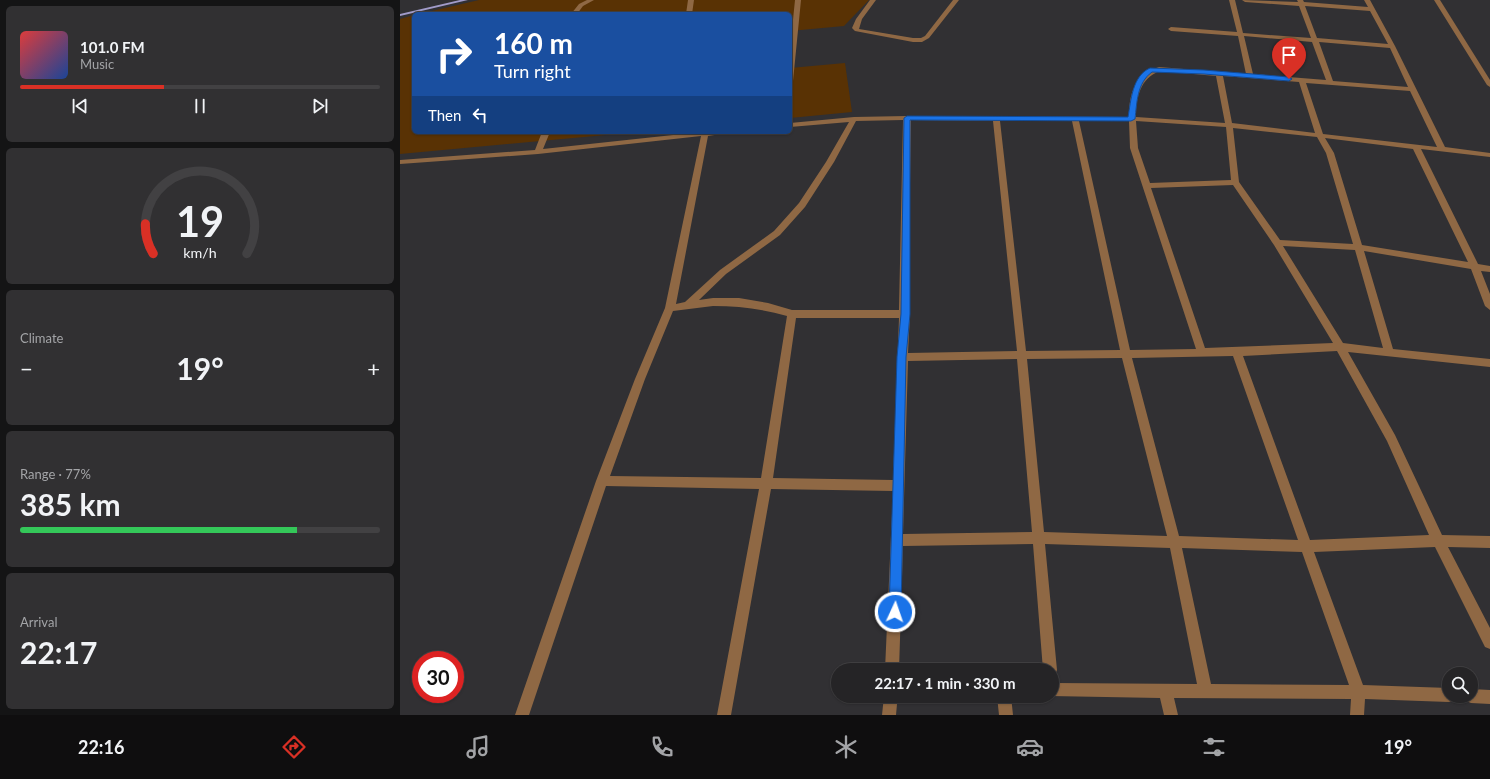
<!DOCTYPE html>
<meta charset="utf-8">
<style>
:root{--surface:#252426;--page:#313032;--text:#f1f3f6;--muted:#a3a4a7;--line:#424143;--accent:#d93025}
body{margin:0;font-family:Lato,sans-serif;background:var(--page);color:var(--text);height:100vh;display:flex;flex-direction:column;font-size:15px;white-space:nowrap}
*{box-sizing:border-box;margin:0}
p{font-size:13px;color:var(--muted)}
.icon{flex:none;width:22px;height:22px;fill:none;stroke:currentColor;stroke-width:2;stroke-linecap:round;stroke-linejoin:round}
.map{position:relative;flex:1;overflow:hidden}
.side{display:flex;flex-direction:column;gap:6px;padding:6px;background:#141415;width:400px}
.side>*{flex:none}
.banner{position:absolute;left:12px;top:12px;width:380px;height:122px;border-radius:6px;box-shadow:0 1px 3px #0004,0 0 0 1px var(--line);background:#1a4fa0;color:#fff;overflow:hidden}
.buttons{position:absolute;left:1042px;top:667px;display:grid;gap:8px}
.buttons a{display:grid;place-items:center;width:36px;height:36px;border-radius:50%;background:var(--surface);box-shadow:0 1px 3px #0004,0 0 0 1px var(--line);font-size:20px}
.speed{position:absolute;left:12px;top:651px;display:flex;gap:8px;font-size:20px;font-weight:700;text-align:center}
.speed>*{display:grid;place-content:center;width:52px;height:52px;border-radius:50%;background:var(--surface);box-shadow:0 1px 3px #0004,0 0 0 1px var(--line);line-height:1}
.speed .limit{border:6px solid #d22;background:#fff;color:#111}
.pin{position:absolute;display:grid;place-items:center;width:34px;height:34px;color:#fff;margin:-41px -17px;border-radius:50% 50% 50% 0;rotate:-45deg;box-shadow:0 0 4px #0007}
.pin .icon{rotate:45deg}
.me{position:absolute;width:44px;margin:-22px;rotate:3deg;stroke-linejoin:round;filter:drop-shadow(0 0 3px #0008)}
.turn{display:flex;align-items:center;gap:14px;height:84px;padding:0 16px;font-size:18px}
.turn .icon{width:52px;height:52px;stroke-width:2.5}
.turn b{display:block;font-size:28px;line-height:34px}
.then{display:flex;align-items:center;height:38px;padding:0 16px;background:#0003;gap:8px;font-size:15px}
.big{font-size:30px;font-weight:700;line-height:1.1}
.side .widget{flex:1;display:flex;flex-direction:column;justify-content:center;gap:6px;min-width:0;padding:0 14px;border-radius:6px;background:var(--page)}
.side .dial{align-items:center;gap:0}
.dial svg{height:104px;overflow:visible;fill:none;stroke:var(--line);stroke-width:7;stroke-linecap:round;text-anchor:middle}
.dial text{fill:var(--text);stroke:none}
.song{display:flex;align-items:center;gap:12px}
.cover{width:48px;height:48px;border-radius:6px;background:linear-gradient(135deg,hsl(0 70% 55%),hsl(220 70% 35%))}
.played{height:4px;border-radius:2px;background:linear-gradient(90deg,var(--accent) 40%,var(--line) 40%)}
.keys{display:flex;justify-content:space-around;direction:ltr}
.heat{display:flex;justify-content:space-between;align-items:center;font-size:22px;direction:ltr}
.charge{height:6px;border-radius:3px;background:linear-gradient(90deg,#34c759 77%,var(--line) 0)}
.trip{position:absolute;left:431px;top:663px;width:228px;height:40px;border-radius:20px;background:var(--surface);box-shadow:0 1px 3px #0004,0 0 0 1px var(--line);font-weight:700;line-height:40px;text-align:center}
.tabs{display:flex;height:64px;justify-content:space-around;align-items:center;background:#0f0e0f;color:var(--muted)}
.tabs .icon{width:28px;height:28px}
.tabs .active{color:var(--accent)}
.tabs b{font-size:18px;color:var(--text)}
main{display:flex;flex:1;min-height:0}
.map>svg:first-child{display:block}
.green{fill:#593204}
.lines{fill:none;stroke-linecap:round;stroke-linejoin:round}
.stream{fill:#a19bc9;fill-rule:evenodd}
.minor{fill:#8f6844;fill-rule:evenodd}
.route{fill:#1a73e8;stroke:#114b97}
</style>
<main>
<section class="side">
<div class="widget">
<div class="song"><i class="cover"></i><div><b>101.0 FM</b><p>Music</p></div></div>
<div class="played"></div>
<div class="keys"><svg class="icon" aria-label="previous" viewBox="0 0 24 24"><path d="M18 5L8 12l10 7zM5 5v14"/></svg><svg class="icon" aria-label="pause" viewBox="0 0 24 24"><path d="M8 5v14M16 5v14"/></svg><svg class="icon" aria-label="next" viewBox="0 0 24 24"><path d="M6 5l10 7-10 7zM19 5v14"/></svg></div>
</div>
<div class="widget dial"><svg viewBox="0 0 100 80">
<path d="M14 69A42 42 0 1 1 86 69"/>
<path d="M14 69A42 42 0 0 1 8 46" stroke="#d93025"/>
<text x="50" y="56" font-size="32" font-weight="700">19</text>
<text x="50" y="72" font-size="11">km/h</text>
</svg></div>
<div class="widget"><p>Climate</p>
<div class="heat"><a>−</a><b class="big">19°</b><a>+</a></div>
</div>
<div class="widget"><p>Range · 77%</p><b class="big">385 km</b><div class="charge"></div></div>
<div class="widget"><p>Arrival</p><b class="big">22:17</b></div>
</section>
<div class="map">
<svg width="1090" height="715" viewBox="0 0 1090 715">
<rect width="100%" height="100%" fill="#313033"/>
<path class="green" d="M79,0h390l-25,26 -54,5v-17h-371z
M14,15v117h224l-238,22v-135z
M445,63l7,49 -62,6v-50z"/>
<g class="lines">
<path class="stream" d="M60,0h8l-68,16v-2z"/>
<path class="minor" d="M187,0h7l-11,6 -6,8h-6l8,-10z
M288,0h6l-2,14h-6z
M395,0h6l-8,81 -3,2v-34z
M470,0h6l-14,19 -3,10 54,9h8l4,-2 28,-36h6l-30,38 -7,4h-9l-58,-11 -3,-3 4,-9z
M829,0h6l8,33 68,5 -12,-32 -54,-4 -3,-2 56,2 -1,-2h6l1,2 64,5 -4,-7h6l25,46 50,101 45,6v4l-69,-8 57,115 12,2v6l-9,-1 9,23v16l-5,-4 -14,-37 -107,-18 29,98 97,10v8l-142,-15 47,83 47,100 48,1v12l-42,-1 42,81v21l-5,-2 -50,-100 -121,5 49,133 86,3v8h7l-2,4 -5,2 -84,-3 -1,16h-14l1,-16 -177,-1 4,17h-14l-4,-17 -110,-2h2v-13l145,1 -27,-136 -125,-4 12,126 -2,5 -3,1v-6h-9l-10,-126 -130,2 -4,124h-14l8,-179 -122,-2 -40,226h-14l42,-226 -153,-3 -77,229h-14l81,-234 39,-102 30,-71 36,-172 -163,18 -138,10v-4l135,-10 7,-18h8l-7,17 158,-17h24l-4,2 -13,2 -32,168 9,-2 35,-32 54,-39 25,-28 27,-41 23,-40 -59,5v-4l64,-6 53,-1 222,1c0,-24 6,-43 30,-50l87,7 -8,-38 -67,-5 -3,-2 3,-2 66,5zM905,6l65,5 18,33 -71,-6zM844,36l68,6 14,38 -73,-6zM919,42l71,6 18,39 -75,-6zM760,71l56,5 9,47 -89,-6c0,-19 4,-39 24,-46zM823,76l76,6 16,51 -83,-10zM906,83l104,8 27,56 -114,-13zM503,120l-4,190h-107l-24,-7 -29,-5h-26l-14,2 27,-26 54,-39 25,-28 29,-45 22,-41zM511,120l82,1 24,230 -109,2 2,-39 -2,-2zM600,121h72l48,229 -94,1zM679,121h50l1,27 66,201 -66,1zM736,121l90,6 5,53 -81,3 -12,-35zM833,128l84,9 9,16 27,91 -73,-4 -41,-58zM925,138l88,11 55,113 -106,-17 -28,-92zM833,185l41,60 59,98 -128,5 -54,-160zM883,246l72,4 28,98 -40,-5zM313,306c26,0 49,3 74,10l-26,162 -151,-2 35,-97 28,-68zM396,318h103l-6,162 -120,-2zM937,351l50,90 42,94 -119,5 -67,-184zM833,356l65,184 -119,-4 -47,-178zM722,358l45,178 -123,-4 -17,-173zM617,359l15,173 -129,2 5,-173zM782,548l120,4 47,133 -138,-1z
M1034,0h6l50,80v7l-3,-2z
M1071,689l19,1v14l-19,-1 -5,-2 -2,-5h7z
M484,696h37l-2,5 -22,3 -1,11h-14z
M597,696h14l2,19h-14z"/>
</g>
<path class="route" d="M750,68l54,2 85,7 3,2 -3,2 -85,-7 -52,-2c-15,11 -15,30 -17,47l-4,2 -221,-1v194l-4,43 -5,255 -2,4 -4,2 -5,-2 -1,-4 8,-255 4,-43 3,-196 3,-2 221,1c3,-16 4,-41 22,-49z"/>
</svg>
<div class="buttons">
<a><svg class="icon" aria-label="search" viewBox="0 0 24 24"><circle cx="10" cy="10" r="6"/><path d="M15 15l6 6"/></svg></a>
</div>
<div class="speed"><div class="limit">30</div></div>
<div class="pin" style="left:889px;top:79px;background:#d93025"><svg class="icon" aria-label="arrive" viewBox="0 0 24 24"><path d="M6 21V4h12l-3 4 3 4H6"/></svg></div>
<svg class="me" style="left:495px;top:612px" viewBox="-20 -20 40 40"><circle r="17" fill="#1a73e8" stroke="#fff" stroke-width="3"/><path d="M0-11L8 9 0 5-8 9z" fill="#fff"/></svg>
<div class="trip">22:17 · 1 min · 330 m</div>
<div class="banner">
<div class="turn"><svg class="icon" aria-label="right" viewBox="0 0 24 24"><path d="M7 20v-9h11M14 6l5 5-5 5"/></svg><div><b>160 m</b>Turn right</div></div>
<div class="then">Then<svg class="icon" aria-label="left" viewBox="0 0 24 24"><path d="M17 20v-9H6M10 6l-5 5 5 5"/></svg></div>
</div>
</div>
</main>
<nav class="tabs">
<b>22:16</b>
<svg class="icon active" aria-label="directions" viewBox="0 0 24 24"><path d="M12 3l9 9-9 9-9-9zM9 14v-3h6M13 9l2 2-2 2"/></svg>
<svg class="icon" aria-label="music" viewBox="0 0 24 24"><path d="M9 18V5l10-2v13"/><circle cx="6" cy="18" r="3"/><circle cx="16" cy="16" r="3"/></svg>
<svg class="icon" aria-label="phone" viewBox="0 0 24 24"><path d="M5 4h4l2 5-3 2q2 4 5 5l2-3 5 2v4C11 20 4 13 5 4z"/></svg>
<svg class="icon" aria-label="climate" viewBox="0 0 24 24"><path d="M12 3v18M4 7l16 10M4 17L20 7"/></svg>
<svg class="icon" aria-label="car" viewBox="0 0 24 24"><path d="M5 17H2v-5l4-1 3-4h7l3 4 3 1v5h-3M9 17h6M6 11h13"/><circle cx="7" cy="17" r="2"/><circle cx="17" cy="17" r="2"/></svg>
<svg class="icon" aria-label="filters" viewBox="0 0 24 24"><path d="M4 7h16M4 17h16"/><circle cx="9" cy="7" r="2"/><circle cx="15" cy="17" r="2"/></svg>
<b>19°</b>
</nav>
